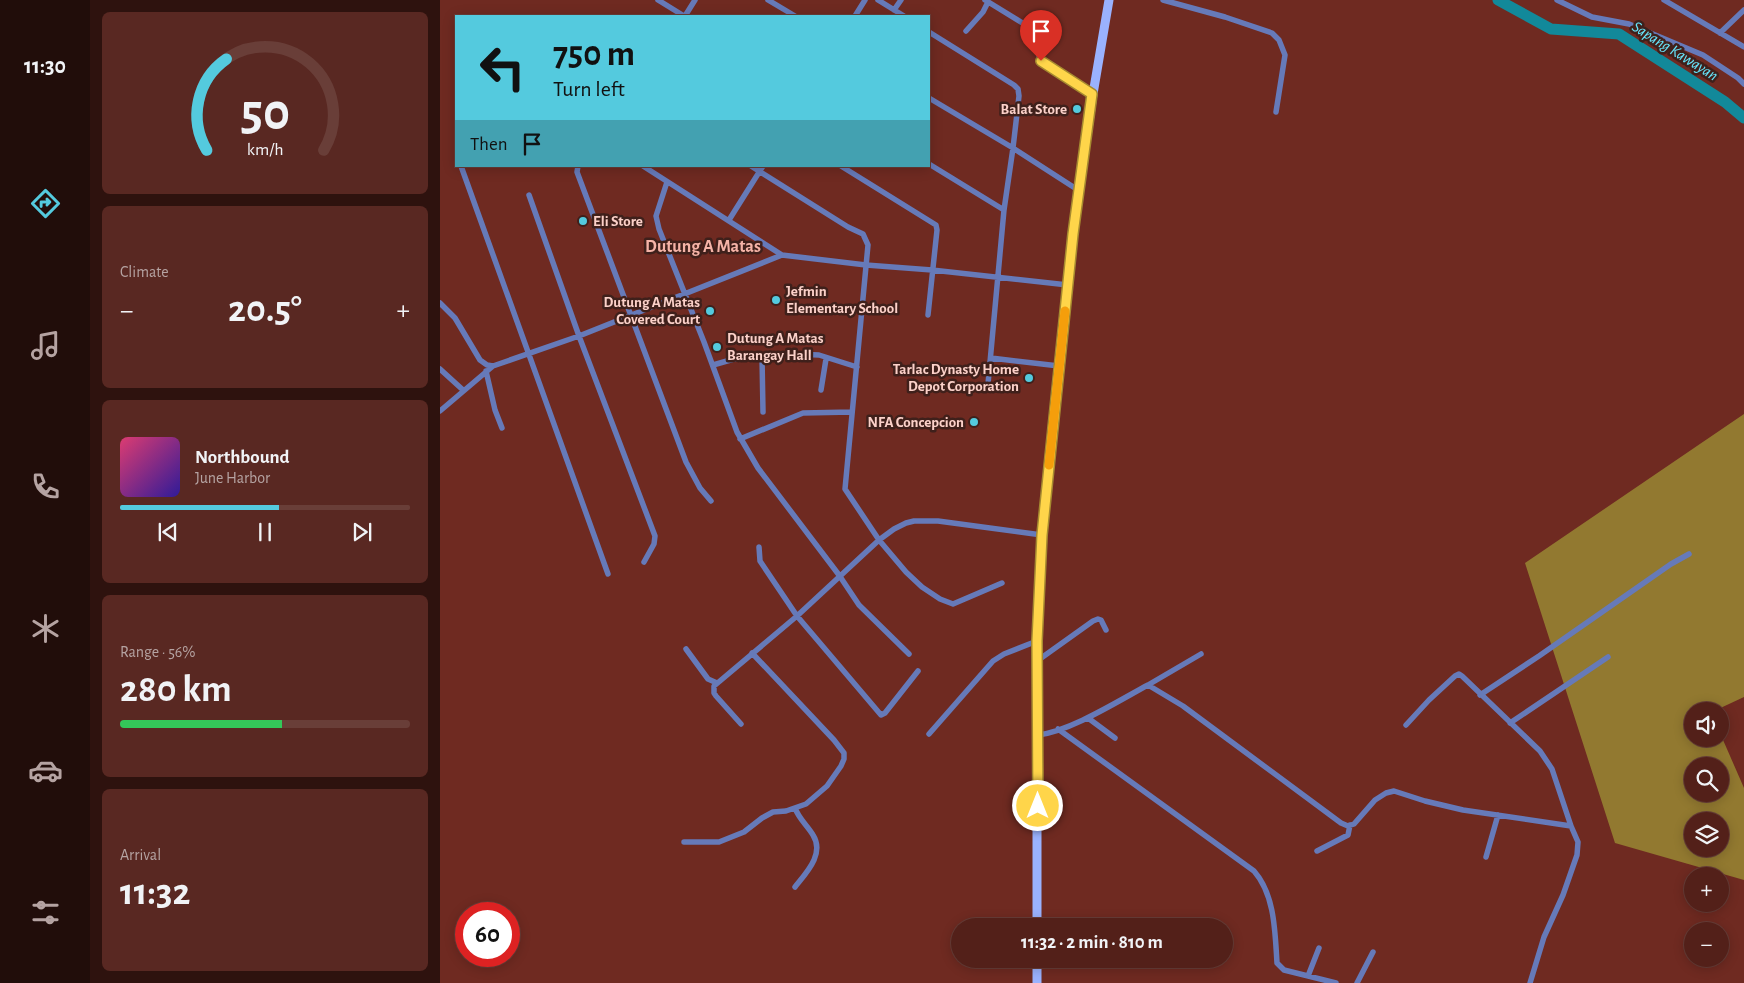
<!DOCTYPE html>
<meta charset="utf-8">
<style>
:root{--surface:#532019;--page:#592822;--text:#f1f3f6;--muted:#b5a3a2;--line:#693e38;--accent:#54cade}
body{margin:0;font-family:"Alegreya Sans",sans-serif;background:var(--page);color:var(--text);height:100vh;display:flex;flex-direction:column;font-size:19px;white-space:nowrap}
*{box-sizing:border-box;margin:0}
p{font-size:16px;color:var(--muted)}
.icon{flex:none;width:28px;height:28px;fill:none;stroke:currentColor;stroke-width:2;stroke-linecap:round;stroke-linejoin:round}
.map{position:relative;flex:1;overflow:hidden}
.drawer{display:flex;flex-direction:column;gap:12px;padding:12px;background:#2e120e;width:350px}
.drawer>*{flex:none}
.top-card{position:absolute;left:15px;top:15px;width:475px;height:152px;border-radius:0px;box-shadow:0 2px 12px #0003,0 0 0 1px var(--line);background:#54cade;color:#111;overflow:hidden}
.controls{position:absolute;left:1244px;top:702px;display:grid;gap:10px}
.controls a{display:grid;place-items:center;width:45px;height:45px;border-radius:50%;background:var(--surface);box-shadow:0 2px 12px #0003,0 0 0 1px var(--line);font-size:25px}
.speed{position:absolute;left:15px;top:902px;display:flex;gap:10px;font-size:25px;font-weight:700;text-align:center}
.speed>*{display:grid;place-content:center;width:65px;height:65px;border-radius:50%;background:var(--surface);box-shadow:0 2px 12px #0003,0 0 0 1px var(--line);line-height:1}
.speed .limit{border:8px solid #d22;background:#fff;color:#111}
.pin{position:absolute;display:grid;place-items:center;width:42px;height:42px;color:#fff;margin:-51px -21px;border-radius:50% 50% 50% 0;rotate:-45deg;box-shadow:0 0 5px #0007}
.pin .icon{rotate:45deg}
.me{position:absolute;width:55px;margin:-28px;rotate:0deg;stroke-linejoin:round;filter:drop-shadow(0 0 4px #0008)}
.turn{display:flex;align-items:center;gap:18px;height:105px;padding:0 15px;font-size:22px}
.turn .icon{width:65px;height:65px;stroke-width:2.5}
.turn b{display:block;font-size:35px;line-height:42px}
.then{display:flex;align-items:center;height:48px;padding:0 15px;background:#0003;gap:10px;font-size:19px}
.big{font-size:38px;font-weight:700;line-height:1.1}
.drawer .card{flex:1;display:flex;flex-direction:column;justify-content:center;gap:8px;min-width:0;padding:0 18px;border-radius:8px;background:var(--page)}
.drawer .dial{align-items:center;gap:0}
.dial svg{height:130px;overflow:visible;fill:none;stroke:var(--line);stroke-width:7;stroke-linecap:round;text-anchor:middle}
.dial text{fill:var(--text);stroke:none}
.song{display:flex;align-items:center;gap:15px}
.cover{width:60px;height:60px;border-radius:8px;background:linear-gradient(135deg,hsl(340 70% 55%),hsl(250 70% 35%))}
.played{height:5px;border-radius:2px;background:linear-gradient(90deg,var(--accent) 55%,var(--line) 55%)}
.keys{display:flex;justify-content:space-around;direction:ltr}
.heat{display:flex;justify-content:space-between;align-items:center;font-size:28px;direction:ltr}
.charge{height:8px;border-radius:4px;background:linear-gradient(90deg,#34c759 56%,var(--line) 0)}
.trip{position:absolute;left:511px;top:918px;width:282px;height:50px;border-radius:25px;background:var(--surface);box-shadow:0 2px 12px #0003,0 0 0 1px var(--line);font-weight:700;line-height:50px;text-align:center}
main{display:flex;flex:1;min-height:0}
.tab-bar{display:flex;flex-direction:column;width:90px;justify-content:space-around;align-items:center;background:#210d0a;color:var(--muted)}
.tab-bar .icon{width:35px;height:35px}
.tab-bar .current{color:var(--accent)}
.tab-bar b{font-size:22px;color:var(--text)}
.map>svg:first-child{display:block}
.forest{fill:#927930;fill-rule:evenodd}
.lines{fill:none;stroke-linecap:round;stroke-linejoin:round}
.river{stroke:#12899a;stroke-width:11}
.minor{stroke:#667ab9;stroke-width:5.5}
.primary{stroke:#9ab2fe;stroke-width:9}
.route-casing{stroke:#a68a30;stroke-width:12}
.route{stroke:#ffd54a;stroke-width:9}
.slow{stroke:#f59e0b;stroke-width:9}
.poi-dot{fill:#54cade;stroke:#3f201b;stroke-width:2}
.labels{text-anchor:middle;dominant-baseline:central;stroke-width:5;stroke-linejoin:round;paint-order:stroke}
.poi-label{font-size:15px;font-weight:bold;fill:#fcd1c9;stroke:#3f201b;text-anchor:end}
.water-label{font-size:16px;font-style:italic;fill:#67e5fb;stroke:#3f201b}
.quarter-label{font-size:18px;font-weight:bold;fill:#f5b3a7;stroke:#3f201b}
</style>
<main>
<nav class="tab-bar">
<b>11:30</b>
<svg class="icon current" aria-label="directions" viewBox="0 0 24 24"><path d="M12 3l9 9-9 9-9-9zM9 14v-3h6M13 9l2 2-2 2"/></svg>
<svg class="icon" aria-label="music" viewBox="0 0 24 24"><path d="M9 18V5l10-2v13"/><circle cx="6" cy="18" r="3"/><circle cx="16" cy="16" r="3"/></svg>
<svg class="icon" aria-label="phone" viewBox="0 0 24 24"><path d="M5 4h4l2 5-3 2q2 4 5 5l2-3 5 2v4C11 20 4 13 5 4z"/></svg>
<svg class="icon" aria-label="climate" viewBox="0 0 24 24"><path d="M12 3v18M4 7l16 10M4 17L20 7"/></svg>
<svg class="icon" aria-label="car" viewBox="0 0 24 24"><path d="M5 17H2v-5l4-1 3-4h7l3 4 3 1v5h-3M9 17h6M6 11h13"/><circle cx="7" cy="17" r="2"/><circle cx="17" cy="17" r="2"/></svg>
<svg class="icon" aria-label="filters" viewBox="0 0 24 24"><path d="M4 7h16M4 17h16"/><circle cx="9" cy="7" r="2"/><circle cx="15" cy="17" r="2"/></svg>
</nav>
<section class="drawer">
<div class="card dial"><svg viewBox="0 0 100 80">
<path d="M14 69A42 42 0 1 1 86 69"/>
<path d="M14 69A42 42 0 0 1 26 13" stroke="#54cade"/>
<text x="50" y="56" font-size="32" font-weight="700">50</text>
<text x="50" y="72" font-size="11">km/h</text>
</svg></div>
<div class="card"><p>Climate</p>
<div class="heat"><a>−</a><b class="big">20.5°</b><a>+</a></div>
</div>
<div class="card">
<div class="song"><i class="cover"></i><div><b>Northbound</b><p>June Harbor</p></div></div>
<div class="played"></div>
<div class="keys"><svg class="icon" aria-label="previous" viewBox="0 0 24 24"><path d="M18 5L8 12l10 7zM5 5v14"/></svg><svg class="icon" aria-label="pause" viewBox="0 0 24 24"><path d="M8 5v14M16 5v14"/></svg><svg class="icon" aria-label="next" viewBox="0 0 24 24"><path d="M6 5l10 7-10 7zM19 5v14"/></svg></div>
</div>
<div class="card"><p>Range · 56%</p><b class="big">280 km</b><div class="charge"></div></div>
<div class="card"><p>Arrival</p><b class="big">11:32</b></div>
</section>
<div class="map">
<svg width="1304" height="983" viewBox="0 0 1304 983">
<rect width="100%" height="100%" fill="#6f2a21"/>
<path class="forest" d="M1304,414v283l-30,14h-22v28h28v-6l24,55v92l-129,-37 -90,-280zM1252,766h28v28h-28zM1252,821h28v28h-28z"/>
<g class="lines">
<path class="river" d="M1058,0l53,29 68,5 106,68 19,16"/>
<path class="minor" d="M218,0l26,16
M328,0l27,16
M438,0l26,16
M545,0l57,35c-2,8 -6,18 -1,26l52,33
M723,0l62,17 47,16 7,7 6,15 -9,57
M1117,0l35,17 37,7 74,31 35,23 6,6
M1224,0l80,47
M454,10l7,-10
M245,16l10,-16
M415,16l10,-16
M526,31l17,-19 5,-10
M489,32l85,53 4,4 1,7 -6,52 -9,62 -16,174
M1280,33l24,-23
M602,35l3,-13
M489,98l84,50 65,42
M489,164l75,46
M21,166l147,408
M138,166l-1,6 109,290 14,26 11,13
M203,166l139,89 84,10 66,5 136,15
M311,166l97,61 15,7 5,11 -23,244 34,51 27,32 16,15 18,12 13,5 49,-21
M401,166l95,59 1,5 -9,85
M227,182l-11,34 3,13 45,113 33,90 21,36 81,107 20,30 50,49
M89,195l50,141 76,200 -1,8 -10,18
M289,220l34,-54
M0,303l15,15 25,42 7,5 6,1 86,-30 203,-81
M322,357l1,55
M551,358l68,8
M273,365l21,-6 61,-5 24,1 38,12
M0,369l23,21
M46,371l9,39 7,18
M381,390l5,-31
M0,411l53,-45
M300,439l63,-26 49,-1
M319,547l1,14 37,55 84,99 4,-2 33,-42
M246,649l22,30 9,4
M597,661l56,-40 5,-2 3,1 5,10
M708,685l53,-31
M1040,695l59,-39 132,-92 18,-10
M648,718l27,20
M1070,723l98,-66
M301,724l-25,-28 -2,-3v-7l83,-70 82,-76 15,-11 12,-6 8,-2h24l104,14
M618,729l196,142c21,24 21,61 23,92l7,7 52,13
M489,734l64,-73 11,-7 33,-13
M598,735c33,-4 80,-34 110,-50l35,21 158,117 7,3 6,-2 21,-24 11,-7 8,-2 31,10 38,9 108,16 -19,-57 -12,-18 -78,-75 -3,-2 -4,2 -26,24 -23,25
M244,842h35l25,-10 18,-14 11,-6 13,-1 20,-7 21,-18 14,-20 3,-7v-6l-10,-13 -82,-87
M877,851l31,-16 2,-10
M1046,857l12,-42
M355,887c11,-14 30,-33 18,-52 -6,-10 -14,-16 -18,-27
M868,976l11,-28
M917,983l16,-31
M1090,983l14,-46 19,-42 14,-40 1,-13 -7,-16"/>
<path class="primary" d="M597,926v-285l5,-106 31,-301 20,-140 16,-94
M597,983v-24"/>
</g>
<g class="lines">
<defs>
<path id="route" d="M598,806l-1,-165 5,-106 31,-301 19,-140 -51,-33"/>
</defs>
<use href="#route" class="route-casing"/>
<use href="#route" class="route"/>
<path class="slow" d="M609,465l16,-154"/>
</g>
<g class="poi-dot">
<circle cx="637" cy="109" r="5"/>
<circle cx="143" cy="221" r="5"/>
<circle cx="336" cy="300" r="5"/>
<circle cx="270" cy="311" r="5"/>
<circle cx="277" cy="347" r="5"/>
<circle cx="589" cy="378" r="5"/>
<circle cx="534" cy="422" r="5"/>
</g>
<g class="labels">
<g class="poi-label">
<text x="627" y="109">Balat Store</text>
<text x="153" y="221" text-anchor="start">Eli Store</text>
<text x="346" y="291" text-anchor="start">Jefmin<tspan x="346" dy="17">Elementary School</tspan></text>
<text x="260" y="302">Dutung A Matas<tspan x="260" dy="17">Covered Court</tspan></text>
<text x="287" y="338" text-anchor="start">Dutung A Matas<tspan x="287" dy="17">Barangay Hall</tspan></text>
<text x="579" y="369">Tarlac Dynasty Home<tspan x="579" dy="17">Depot Corporation</tspan></text>
<text x="524" y="422">NFA Concepcion</text>
</g>
<g class="water-label">
<text transform="translate(1235 51) rotate(32)">Sapang Kawayan</text>
</g>
<g class="quarter-label">
<text x="263" y="247">Dutung A Matas</text>
</g>
</g>
</svg>
<div class="controls">
<a><svg class="icon" aria-label="sound" viewBox="0 0 24 24"><path d="M4 9h4l5-4v14l-5-4H4zM17 9q2 3 0 6"/></svg></a>
<a><svg class="icon" aria-label="search" viewBox="0 0 24 24"><circle cx="10" cy="10" r="6"/><path d="M15 15l6 6"/></svg></a>
<a><svg class="icon" aria-label="layers" viewBox="0 0 24 24"><path d="M12 4l9 5-9 5-9-5zM3 14l9 5 9-5"/></svg></a>
<a>+</a>
<a>−</a>
</div>
<div class="speed"><div class="limit">60</div></div>
<div class="pin" style="left:601px;top:61px;background:#d93025"><svg class="icon" aria-label="arrive" viewBox="0 0 24 24"><path d="M6 21V4h12l-3 4 3 4H6"/></svg></div>
<svg class="me" style="left:598px;top:806px" viewBox="-20 -20 40 40"><circle r="17" fill="#ffd54a" stroke="#fff" stroke-width="3"/><path d="M0-11L8 9 0 5-8 9z" fill="#fff"/></svg>
<div class="trip">11:32 · 2 min · 810 m</div>
<div class="top-card">
<div class="turn"><svg class="icon" aria-label="left" viewBox="0 0 24 24"><path d="M17 20v-9H6M10 6l-5 5 5 5"/></svg><div><b>750 m</b>Turn left</div></div>
<div class="then">Then<svg class="icon" aria-label="arrive" viewBox="0 0 24 24"><path d="M6 21V4h12l-3 4 3 4H6"/></svg></div>
</div>
</div>
</main>
